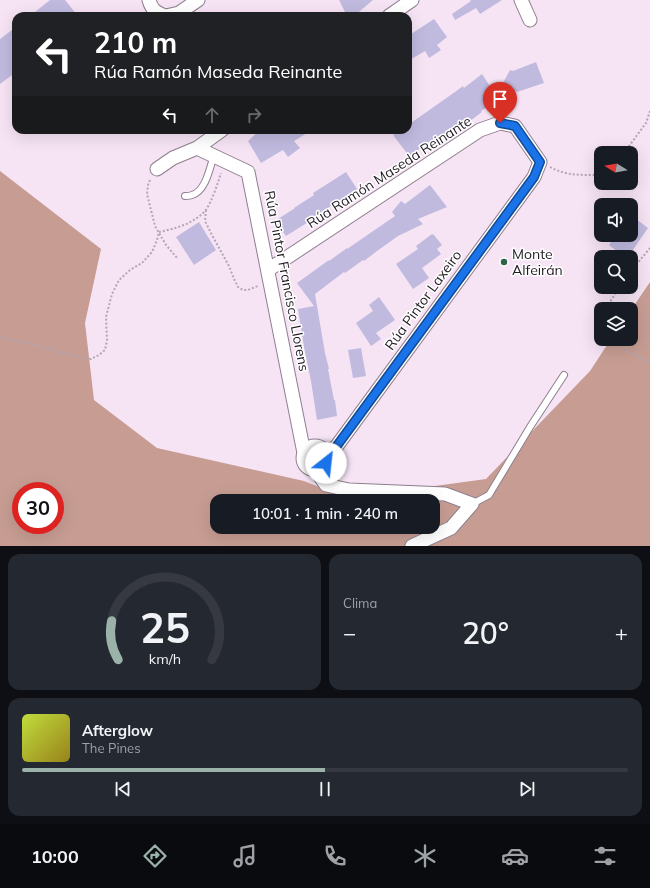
<!DOCTYPE html>
<html lang="es">
<meta charset="utf-8">
<style>
:root{--surface:#171b24;--page:#242831;--text:#f1f3f6;--muted:#9ea1a6;--line:#363941;--accent:#9ab2a8}
body{margin:0;font-family:Mulish,sans-serif;background:var(--page);color:var(--text);height:100vh;display:flex;flex-direction:column;font-size:15px;white-space:nowrap}
*{box-sizing:border-box;margin:0}
p{font-size:13px;color:var(--muted)}
.icon{flex:none;width:22px;height:22px;fill:none;stroke:currentColor;stroke-width:2;stroke-linecap:round;stroke-linejoin:round}
.map{position:relative;height:546px;overflow:hidden}
.drawer{display:flex;flex-direction:column;gap:8px;padding:8px;background:#0d0f14;flex:1}
.drawer>*{flex:none}
.banner{position:absolute;left:12px;top:12px;width:400px;height:122px;border-radius:12px;box-shadow:0 4px 16px #0002;background:#202124;color:#fff;overflow:hidden}
.needle{width:26px;rotate:281deg}
.buttons{position:absolute;left:594px;top:146px;display:grid;gap:8px}
.buttons a{display:grid;place-items:center;width:44px;height:44px;border-radius:8px;background:var(--surface);box-shadow:0 4px 16px #0002;font-size:20px}
.speed{position:absolute;left:12px;top:482px;display:flex;gap:8px;font-size:20px;font-weight:700;text-align:center}
.speed>*{display:grid;place-content:center;width:52px;height:52px;border-radius:50%;background:var(--surface);box-shadow:0 4px 16px #0002;line-height:1}
.speed .limit{border:6px solid #d22;background:#fff;color:#111}
.pin{position:absolute;display:grid;place-items:center;width:34px;height:34px;color:#fff;margin:-41px -17px;border-radius:50% 50% 50% 0;rotate:-45deg;box-shadow:0 0 4px #0007}
.pin .icon{rotate:45deg}
.me{position:absolute;width:44px;margin:-22px;rotate:29deg;stroke-linejoin:round;filter:drop-shadow(0 0 3px #0008)}
.turn{display:flex;align-items:center;gap:14px;height:84px;padding:0 16px;font-size:18px}
.turn .icon{width:52px;height:52px;stroke-width:2.5}
.turn b{display:block;font-size:28px;line-height:34px}
.lanes{display:flex;align-items:center;height:38px;padding:0 16px;background:#0003;justify-content:center;gap:20px;direction:ltr}
.lanes .off{opacity:.35}
.big{font-size:30px;font-weight:600;line-height:1.1}
.drawer .widget{flex:1;display:flex;flex-direction:column;justify-content:center;gap:6px;min-width:0;padding:0 14px;border-radius:12px;background:var(--page)}
.drawer .dial{align-items:center;gap:0}
.dial svg{height:104px;overflow:visible;fill:none;stroke:var(--line);stroke-width:7;stroke-linecap:round;text-anchor:middle}
.dial text{fill:var(--text);stroke:none}
.song{display:flex;align-items:center;gap:12px}
.cover{width:48px;height:48px;border-radius:6px;background:linear-gradient(135deg,hsl(70 70% 55%),hsl(50 70% 35%))}
.played{height:4px;border-radius:2px;background:linear-gradient(90deg,var(--accent) 50%,var(--line) 50%)}
.keys{display:flex;justify-content:space-around;direction:ltr}
.heat{display:flex;justify-content:space-between;align-items:center;font-size:22px;direction:ltr}
.drawer .tiles{flex:1;display:grid;gap:8px;grid-template-columns:1fr 1fr}
.widget:last-child{grid-column:span 2}
.trip{position:absolute;left:210px;top:494px;width:230px;height:40px;border-radius:12px;background:var(--surface);box-shadow:0 4px 16px #0002;font-weight:600;line-height:40px;text-align:center}
.tabs{display:flex;height:64px;justify-content:space-around;align-items:center;background:#090b0e;color:var(--muted)}
.tabs .icon{width:28px;height:28px}
.tabs .selected{color:var(--accent)}
.tabs b{font-size:18px;color:var(--text)}
.map>svg:first-child{display:block}
.forest{fill:#c79d93;fill-rule:evenodd}
.building{fill:#c0badf}
.lines{fill:none;stroke-linecap:round;stroke-linejoin:round}
.service-casing{stroke:#8e7f8e;stroke-width:8}
.minor-casing{stroke:#8e7f8e;stroke-width:15}
.path{stroke:#b3a5b2;stroke-width:2;stroke-dasharray:2 2;stroke-linecap:butt}
.service{stroke:#fff;stroke-width:6}
.minor{stroke:#fff;stroke-width:13}
.route-casing{stroke:#114b97;stroke-width:10}
.route{stroke:#1a73e8;stroke-width:7}
.poi-dot{fill:#2f6348;stroke:#fff;stroke-width:1.5}
.labels{text-anchor:middle;dominant-baseline:central;stroke-width:3;stroke-linejoin:round;paint-order:stroke}
.street-label{font-size:14px;fill:#231d23;stroke:#fff}
.poi-label{font-size:14px;fill:#231d23;stroke:#fff;text-anchor:start}
</style>
<div class="map">
<svg width="650" height="546" viewBox="0 0 650 546">
<rect width="100%" height="100%" fill="#f6e4f5"/>
<path class="forest" d="M0,171l101,78 -16,74 9,77 63,48 147,33 43,17 139,-19 104,-108 21,-32h20v-29l19,-28v264h-650zM21,491h34v34h-34zM217,501h216v26h-216z"/>
<path class="building" d="M50,0h15l13,16h-48z
M339,0h34l-19,16h-7z
M470,0h32l-22,14 -4,-6 -21,12 -3,-6 19,-13z
M434,19l13,18 -10,8 4,5 -12,8 -4,-7 -17,10v-25z
M16,27v45l-16,12v-45z
M536,62l8,21 -27,9 -14,-9 7,-13 3,1z
M482,74l17,26 -18,11 1,1 -12,9 -2,-4 -29,21 -1,-2 -29,20 -16,-21 7,-5h8v-5l47,-33 8,-6 1,2z
M260,130h52l-18,11 6,7 -12,9 -5,-7 -22,13 -13,-22z
M346,172l11,17 -40,26 1,1 -32,20 -11,-15 20,-13h-1l20,-13 -1,-2z
M430,185l17,22 -29,12 5,5 -25,12 -21,15 -13,10 -1,-1 -18,13 -1,-1 -29,22 10,59 4,16h-1l6,31h1l2,16 -20,4 -6,-39 -7,-34 -6,-38 16,-3 -17,-23 32,-23v1l18,-13v1l48,-33 -3,-4 9,-11 4,3z
M631,215l17,13 -20,29h-4l-15,-12 7,-10h15z
M199,222l17,28 -22,15 -18,-28z
M432,234l2,1 8,10 -5,4 4,5 -19,14 7,10 -16,11 -17,-25 22,-15 -2,-3z
M379,297l16,23 -19,13 5,6 -10,7 -15,-23 17,-12 -4,-6z
M361,348l5,28 -13,2 -5,-28z"/>
<g class="lines">
<defs>
<path id="service" d="M185,196c3,0 5,0 7,-1 14,-4 18,-28 22,-40
M472,504l17,-9 41,-68 34,-52"/>
<path id="minor" d="M149,0c3,10 6,12 16,16
M521,0l9,20
M166,16l13,-3 19,-13
M389,16l23,-16
M197,148l51,24 56,281
M157,169l16,-11 24,-10 25,-18
M268,270l212,-140 20,-7 15,3 25,36 -6,15 -198,270 -10,6
M303 458a12 12 0 1 1 24 0a12 12 0 1 1-24 0Z
M319,469l2,9 5,7 23,5 96,4 27,10 -21,24 -39,18"/>
</defs>
<use href="#service" class="service-casing"/>
<use href="#minor" class="minor-casing"/>
<path class="path" d="M624,153l22,-30 4,-12
M550,167c16,9 32,8 50,8l1,-1
M150,180l-2,5 -1,9 8,32 11,19 12,14
M206,210l-1,11 7,14 17,31 5,13 4,8 5,3h5l10,-4
M159,232c15,-3 34,-8 46,-21 6,-7 13,-28 16,-38
M631,271l19,-23
M609,309l2,-9 9,-13
M0,337l43,10 31,9 17,3 8,-4 6,-5 2,-10 -1,-23 6,-23 7,-14 11,-10 12,-7 10,-11 5,-12 2,-8
M610,339l1,2 39,23"/>
<use href="#service" class="service"/>
<use href="#minor" class="minor"/>
</g>
<g class="lines">
<defs>
<path id="route" d="M326,463l1,-7 -1,-3 10,-6 198,-270 6,-15 -25,-36 -15,-3"/>
</defs>
<use href="#route" class="route-casing"/>
<use href="#route" class="route"/>
</g>
<circle class="poi-dot" cx="504" cy="262" r="4"/>
<g class="labels">
<g class="street-label">
<text transform="translate(389 172) rotate(-33)">Rúa Ramón Maseda Reinante</text>
<text transform="translate(287 281) rotate(79)">Rúa Pintor Francisco Llorens</text>
<text transform="translate(423 300) rotate(-54)">Rúa Pintor Laxeiro</text>
</g>
<g class="poi-label">
<text x="512" y="254">Monte<tspan x="512" dy="16">Alfeirán</tspan></text>
</g>
</g>
</svg>
<div class="buttons">
<a><svg class="needle" viewBox="-14 -14 28 28"><path d="M0-13l5 13h-10z" fill="#e53935"/><path d="M0 13l5-13h-10z" fill="#9ea1a6"/></svg></a>
<a><svg class="icon" aria-label="sound" viewBox="0 0 24 24"><path d="M4 9h4l5-4v14l-5-4H4zM17 9q2 3 0 6"/></svg></a>
<a><svg class="icon" aria-label="search" viewBox="0 0 24 24"><circle cx="10" cy="10" r="6"/><path d="M15 15l6 6"/></svg></a>
<a><svg class="icon" aria-label="layers" viewBox="0 0 24 24"><path d="M12 4l9 5-9 5-9-5zM3 14l9 5 9-5"/></svg></a>
</div>
<div class="speed"><div class="limit">30</div></div>
<div class="pin" style="left:500px;top:123px;background:#d93025"><svg class="icon" aria-label="arrive" viewBox="0 0 24 24"><path d="M6 21V4h12l-3 4 3 4H6"/></svg></div>
<svg class="me" style="left:326px;top:463px" viewBox="-20 -20 40 40"><circle r="19" fill="#fff"/><path d="M0-13L10 11 0 6-10 11z" fill="#1a73e8"/></svg>
<div class="trip">10:01 · 1 min · 240 m</div>
<div class="banner">
<div class="turn"><svg class="icon" aria-label="left" viewBox="0 0 24 24"><path d="M17 20v-9H6M10 6l-5 5 5 5"/></svg><div><b>210 m</b>Rúa Ramón Maseda Reinante</div></div>
<div class="lanes"><svg class="icon" aria-label="left" viewBox="0 0 24 24"><path d="M17 20v-9H6M10 6l-5 5 5 5"/></svg><svg class="icon off" aria-label="ahead" viewBox="0 0 24 24"><path d="M12 20V5M6 11l6-6 6 6"/></svg><svg class="icon off" aria-label="right" viewBox="0 0 24 24"><path d="M7 20v-9h11M14 6l5 5-5 5"/></svg></div>
</div>
</div>
<section class="drawer">
<div class="tiles">
<div class="widget dial"><svg viewBox="0 0 100 80">
<path d="M14 69A42 42 0 1 1 86 69"/>
<path d="M14 69A42 42 0 0 1 9 39" stroke="#9ab2a8"/>
<text x="50" y="56" font-size="32" font-weight="700">25</text>
<text x="50" y="72" font-size="11">km/h</text>
</svg></div>
<div class="widget"><p>Clima</p>
<div class="heat"><a>−</a><b class="big">20°</b><a>+</a></div>
</div>
<div class="widget">
<div class="song"><i class="cover"></i><div><b>Afterglow</b><p>The Pines</p></div></div>
<div class="played"></div>
<div class="keys"><svg class="icon" aria-label="previous" viewBox="0 0 24 24"><path d="M18 5L8 12l10 7zM5 5v14"/></svg><svg class="icon" aria-label="pause" viewBox="0 0 24 24"><path d="M8 5v14M16 5v14"/></svg><svg class="icon" aria-label="next" viewBox="0 0 24 24"><path d="M6 5l10 7-10 7zM19 5v14"/></svg></div>
</div>
</div>
</section>
<nav class="tabs">
<b>10:00</b>
<svg class="icon selected" aria-label="directions" viewBox="0 0 24 24"><path d="M12 3l9 9-9 9-9-9zM9 14v-3h6M13 9l2 2-2 2"/></svg>
<svg class="icon" aria-label="music" viewBox="0 0 24 24"><path d="M9 18V5l10-2v13"/><circle cx="6" cy="18" r="3"/><circle cx="16" cy="16" r="3"/></svg>
<svg class="icon" aria-label="phone" viewBox="0 0 24 24"><path d="M5 4h4l2 5-3 2q2 4 5 5l2-3 5 2v4C11 20 4 13 5 4z"/></svg>
<svg class="icon" aria-label="climate" viewBox="0 0 24 24"><path d="M12 3v18M4 7l16 10M4 17L20 7"/></svg>
<svg class="icon" aria-label="car" viewBox="0 0 24 24"><path d="M5 17H2v-5l4-1 3-4h7l3 4 3 1v5h-3M9 17h6M6 11h13"/><circle cx="7" cy="17" r="2"/><circle cx="17" cy="17" r="2"/></svg>
<svg class="icon" aria-label="filters" viewBox="0 0 24 24"><path d="M4 7h16M4 17h16"/><circle cx="9" cy="7" r="2"/><circle cx="15" cy="17" r="2"/></svg>
</nav>
